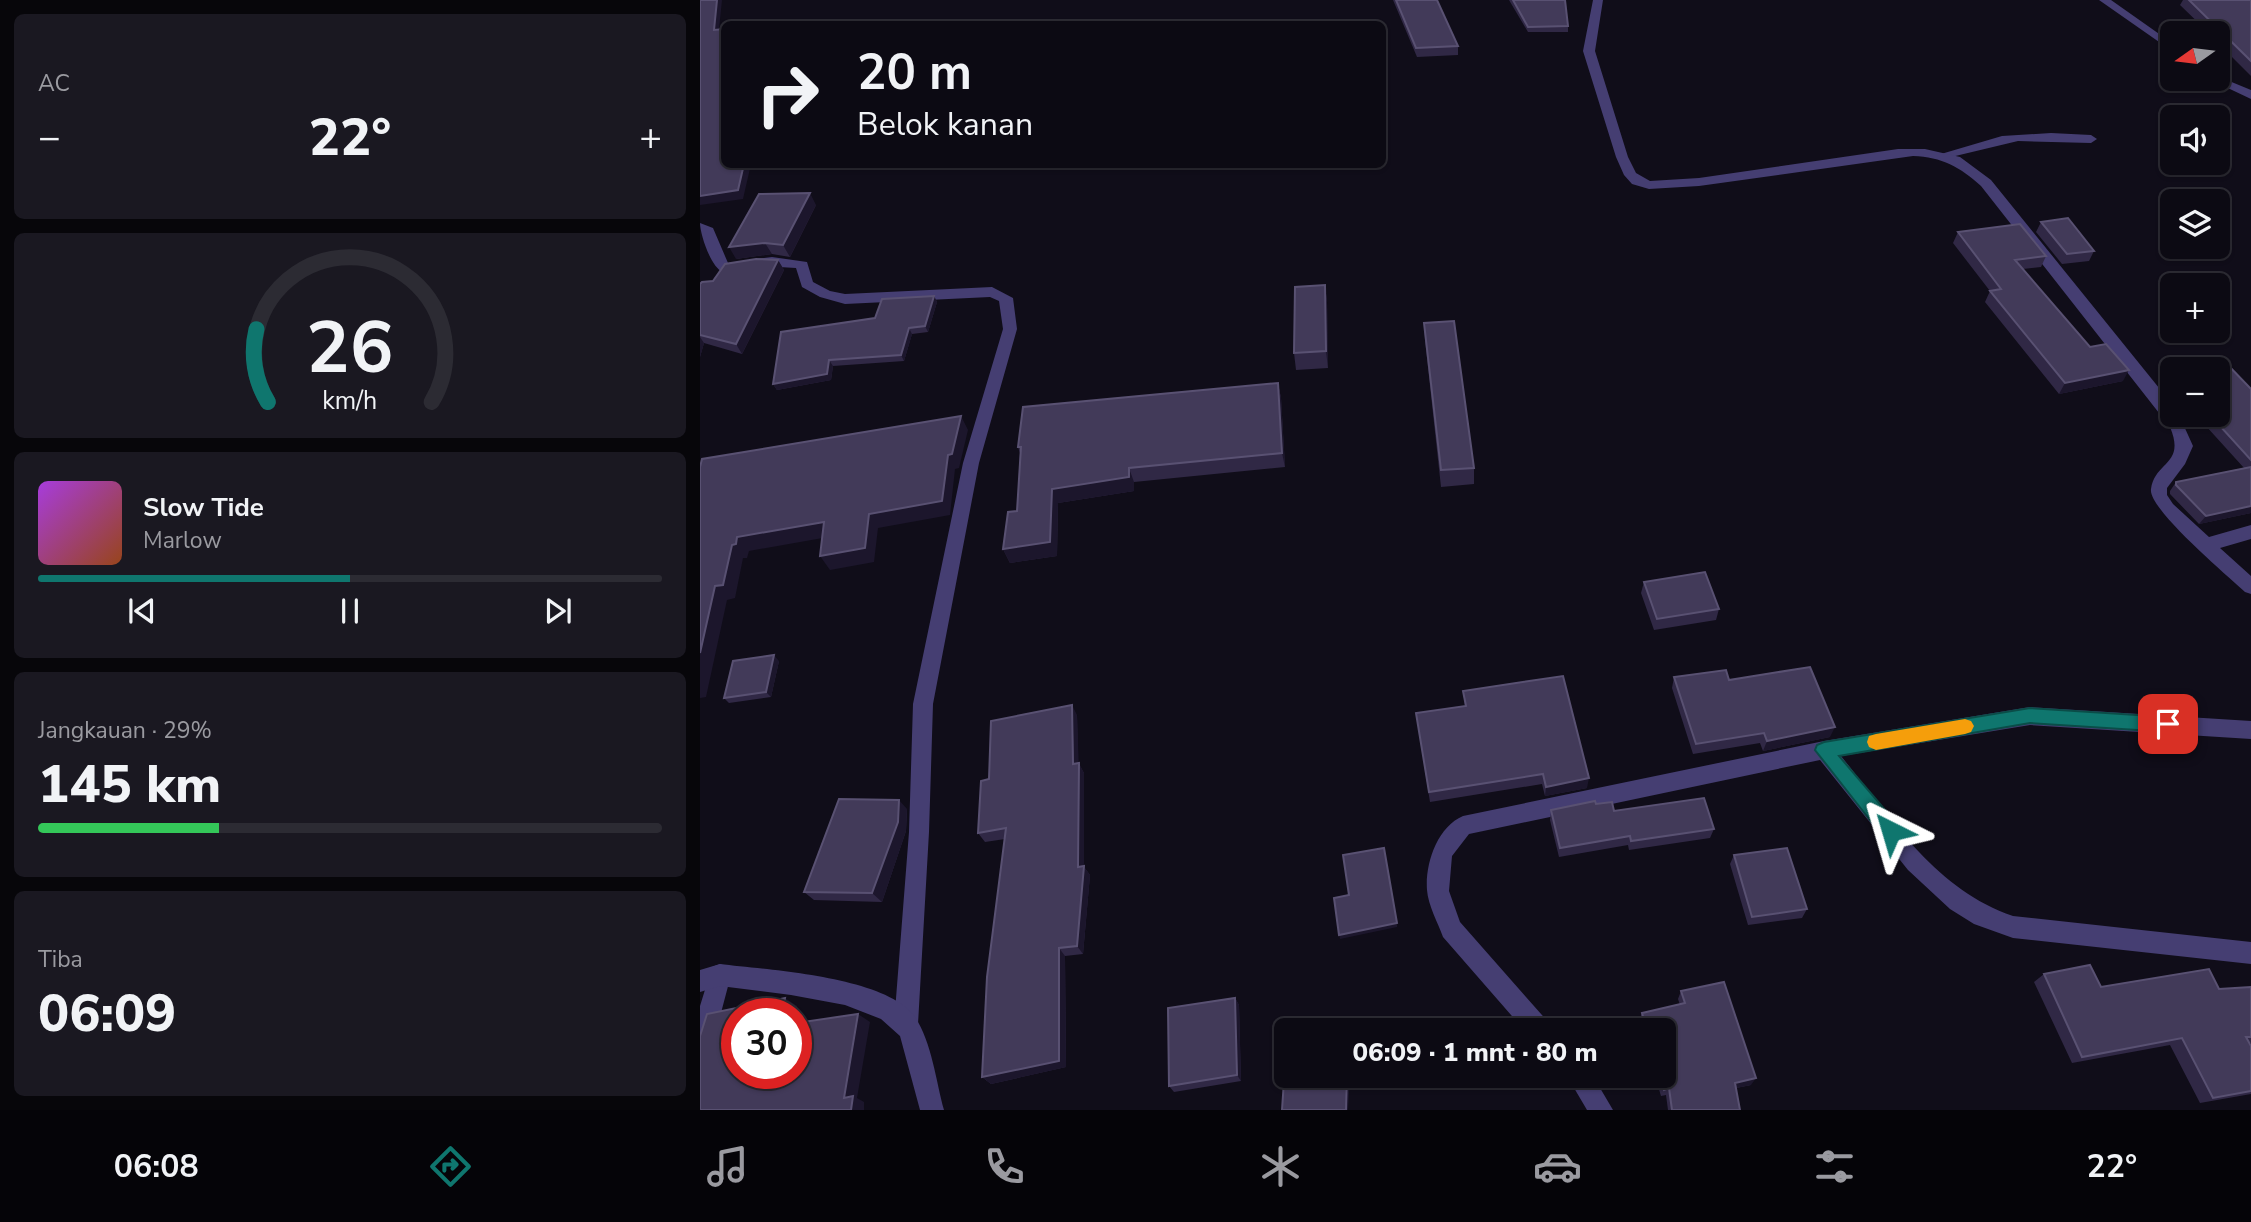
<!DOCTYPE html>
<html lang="id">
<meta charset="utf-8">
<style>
:root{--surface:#0c0a13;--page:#1a1821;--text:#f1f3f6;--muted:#9a9aa0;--line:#2c2b33;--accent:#0f766e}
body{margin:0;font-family:"Nunito Sans",sans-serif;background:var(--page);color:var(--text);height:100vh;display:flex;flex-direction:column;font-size:26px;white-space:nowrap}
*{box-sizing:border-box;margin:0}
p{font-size:23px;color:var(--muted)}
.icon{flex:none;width:38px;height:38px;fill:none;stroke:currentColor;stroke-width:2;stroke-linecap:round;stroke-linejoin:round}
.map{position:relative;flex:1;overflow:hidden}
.details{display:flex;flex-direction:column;gap:14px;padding:14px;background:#07060a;width:700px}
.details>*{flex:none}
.guide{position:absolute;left:21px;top:21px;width:665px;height:147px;border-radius:10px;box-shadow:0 2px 5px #0004,0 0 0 2px var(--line);background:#0c0a13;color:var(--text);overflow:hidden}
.needle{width:46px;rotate:256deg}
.controls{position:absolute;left:1460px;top:21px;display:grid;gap:14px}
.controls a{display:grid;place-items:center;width:70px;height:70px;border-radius:10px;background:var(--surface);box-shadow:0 2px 5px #0004,0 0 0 2px var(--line);font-size:35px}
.speed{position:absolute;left:21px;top:998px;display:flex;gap:14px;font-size:35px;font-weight:700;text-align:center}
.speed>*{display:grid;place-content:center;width:91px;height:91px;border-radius:50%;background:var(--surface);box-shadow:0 2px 5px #0004,0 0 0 2px var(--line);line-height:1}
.speed .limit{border:10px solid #d22;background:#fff;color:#111}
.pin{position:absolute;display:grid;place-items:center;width:60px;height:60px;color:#fff;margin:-30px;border-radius:14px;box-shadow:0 4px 10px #0006}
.me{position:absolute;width:77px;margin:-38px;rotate:320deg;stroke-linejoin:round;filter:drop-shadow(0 0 5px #0008)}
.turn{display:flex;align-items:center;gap:24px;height:147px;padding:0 21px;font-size:32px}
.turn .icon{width:91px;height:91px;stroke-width:2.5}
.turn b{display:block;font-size:49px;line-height:60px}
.big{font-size:52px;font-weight:800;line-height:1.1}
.details .tile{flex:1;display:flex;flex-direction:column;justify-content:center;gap:10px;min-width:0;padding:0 24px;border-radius:10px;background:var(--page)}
.details .dial{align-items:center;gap:0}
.dial svg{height:182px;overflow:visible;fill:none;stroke:var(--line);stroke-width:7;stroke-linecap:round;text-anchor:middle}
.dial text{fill:var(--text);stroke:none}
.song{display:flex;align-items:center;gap:21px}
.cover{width:84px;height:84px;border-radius:10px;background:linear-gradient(135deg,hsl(280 70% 55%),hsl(20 70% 35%))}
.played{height:7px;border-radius:4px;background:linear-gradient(90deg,var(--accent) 50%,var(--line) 50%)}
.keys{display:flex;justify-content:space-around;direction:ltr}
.heat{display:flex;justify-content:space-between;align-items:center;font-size:38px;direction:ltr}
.charge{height:10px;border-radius:5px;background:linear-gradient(90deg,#34c759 29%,var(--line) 0)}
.trip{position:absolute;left:574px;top:1018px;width:402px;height:70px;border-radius:10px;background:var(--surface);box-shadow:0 2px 5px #0004,0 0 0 2px var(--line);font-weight:800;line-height:70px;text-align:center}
.dock{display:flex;height:112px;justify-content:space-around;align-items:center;background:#050408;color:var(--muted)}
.dock .icon{width:49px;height:49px}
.dock .current{color:var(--accent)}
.dock b{font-size:32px;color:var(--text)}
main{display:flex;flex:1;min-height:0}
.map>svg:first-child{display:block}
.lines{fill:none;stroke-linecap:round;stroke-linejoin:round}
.service{fill:#453e72;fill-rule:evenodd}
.minor{fill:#453e72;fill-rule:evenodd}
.tertiary{fill:#453e72;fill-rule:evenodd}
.wall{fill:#302845}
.shaded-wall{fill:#1c162c}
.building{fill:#423a59;stroke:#595172;stroke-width:2}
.route{fill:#0f766e;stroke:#0a4d48;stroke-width:2}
.slow{fill:#f59e0b}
</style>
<main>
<section class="details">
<div class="tile"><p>AC</p>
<div class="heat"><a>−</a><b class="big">22°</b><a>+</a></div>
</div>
<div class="tile dial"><svg viewBox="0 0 100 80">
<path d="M14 69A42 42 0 1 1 86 69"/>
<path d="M14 69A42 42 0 0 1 9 37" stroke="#0f766e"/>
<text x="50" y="56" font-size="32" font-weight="700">26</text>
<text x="50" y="72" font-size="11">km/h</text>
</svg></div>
<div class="tile">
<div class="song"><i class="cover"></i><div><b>Slow Tide</b><p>Marlow</p></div></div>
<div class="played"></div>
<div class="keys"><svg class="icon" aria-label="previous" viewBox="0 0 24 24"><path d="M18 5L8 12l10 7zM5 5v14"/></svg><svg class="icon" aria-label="pause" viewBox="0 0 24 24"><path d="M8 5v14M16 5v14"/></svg><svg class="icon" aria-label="next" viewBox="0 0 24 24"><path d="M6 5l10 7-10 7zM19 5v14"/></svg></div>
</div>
<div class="tile"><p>Jangkauan · 29%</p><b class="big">145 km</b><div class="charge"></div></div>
<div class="tile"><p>Tiba</p><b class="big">06:09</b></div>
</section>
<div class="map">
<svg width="1551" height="1110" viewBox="0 0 1551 1110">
<rect width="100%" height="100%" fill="#100d19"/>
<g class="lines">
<path class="service" d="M1351,133l40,2 6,4 -6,4 -73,-2 -71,17 -6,-4 61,-18z"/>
<path class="minor" d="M893,0h10l-8,51 33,106 8,16 14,8 49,-3 199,-29h27l35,8 31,23 181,224v11h7l14,31 -8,18 -18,24v7l6,9 36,33 42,-12v14l-31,9 31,28v18l-6,-2c-17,-16 -97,-83 -94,-103 4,-28 35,-24 19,-62l-189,-241c-21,-19 -39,-29 -68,-30l-214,30 -50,3 -17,-5 -8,-9 -8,-18 -33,-106z
M0,223l13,5 15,35 44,-6 35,5 6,20 17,9 15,3 147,-7 21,11 4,31 -38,134 -46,241 -4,128 -11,192 -4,8 -8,4 -8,-4 -4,-8 15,-192 4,-128 50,-241 40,-134 -4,-28 -9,-4 -145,7 -25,-7 -18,-10 -6,-19 -34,-2 -39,6c-12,-4 -23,-38 -23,-49z
M1330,707l221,14v18l-221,-14 -189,31c49,61 95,134 172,160l238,26v22l-238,-26 -39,-14 -24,-15 -42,-39 -88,-110 -351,74 -17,22 -3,35 11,31 89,101 4,8h-28l-82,-94c-5,-14 -15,-32 -16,-47 -2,-26 10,-63 36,-74l361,-75z
M20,964l8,3 3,8 -19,72 -4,8 -8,4v-53l12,-39z
M867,1076h26l20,34h-26z"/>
<path class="tertiary" d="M1399,0h12l61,43v8z
M1517,76l34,14v9l-38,-18 -2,-2h6z
M20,964c47,6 166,12 195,53 17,26 21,64 29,93h-24l-20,-74 -19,-17 -36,-14 -54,-10 -71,-9 -20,6v-22z"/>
</g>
<path class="wall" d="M693,0h44l21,46v9l-41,2z
M809,0h56l3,26v6h-40z
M1483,0h68v76l-34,-34v-9h-8l-29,-28z
M116,205l-26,52 -18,-3 -36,5z
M1341,222l53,29 -5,10 -27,3 -26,-32z
M1258,232l88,24 -5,11 -18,2 67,78 33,34 -64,13 -74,-92 5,-11 -37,-48z
M78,260l6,10 -42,84 -38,-11 -4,14v-73z
M625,285l2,17 1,66 -32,2 -2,-17z
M234,296l3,6 -9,30 -16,2 -8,27 -71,5 -2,14 -54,10 -4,-6 102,-66z
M724,323l50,145v16l-33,3 -16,-147z
M1472,375v13l-5,-6z
M578,383l3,15 4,69 -151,15v9l-76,12 -1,53 -47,7 -7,-14 14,-38 3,-58 -2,-6z
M1551,389v124l-52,11 -29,-30v-3l6,-9 68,-14 -48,-53h21z
M944,582l75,27 -3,11 -62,10 -13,-37z
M79,661l-8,36 -42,6 -5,-5z
M974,677l55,3 101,57 -67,14 -3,-8 -67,11 -21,-66z
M763,691l124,97 -42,8 -3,-12 -112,18 -14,-89 49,-7z
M377,715l1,48 6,10v94l6,8 -7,79 -18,2 1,111 -75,17 -9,-7 23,-238 -20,3 -7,-9 11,-54z
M896,804l18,7 100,18 -4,9 -81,12 -1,-5 -69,12 -9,-37 1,-10z
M207,809l-1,22 -24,71 -68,-2 -10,-8z
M1034,855l73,54 -5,9 -54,7 -18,-61z
M1344,974l57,13 118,2 32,-2v56h-2l2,3v48l-51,9 -30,-58 -98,18 -38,-81z
M981,991l70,94 -15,3 4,22h-72l-2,-15 -5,1 -6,-20h9v-45h-22l-3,-11 3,-7 38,-8 -2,-6z
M535,998l4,7 2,76 -67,11 -5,-6z"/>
<path class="shaded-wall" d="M17,0h5l-4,39 -4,-9z
M44,164h7l-8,35 -43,6v-9z
M110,193l6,12 -26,52 -7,-12z
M65,243l7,11 -36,5 -7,-12z
M78,260l6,10 -42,84 -6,-10z
M625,285l2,17 1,66 -2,-17z
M234,296l3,6 -9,30 -3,-6z
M209,328l3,6 -8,27 -3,-6z
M0,337l4,6 -4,14z
M129,360l4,6 -2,14 -54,10 -4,-6z
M1429,370l-6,11 -64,13 6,-11z
M578,383l3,15 4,69 -3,-14z
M261,416l7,14 -9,38 -4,1 -5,46 -72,13 -4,34 -44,8 -10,-14 49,-42 79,-59z
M429,468l5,14v9l-76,12 -1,53 -47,7 -7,-14 49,-60z
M1551,506v7l-52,11 7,-8z
M124,522l10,14 -85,15 -2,7h-4l-8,40 -8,2 -21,97 -6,1v-45l15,-67 17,-41 5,-8z
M74,655l5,6 -8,36 -5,-5z
M372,705l5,10 2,57v-9l5,10v94l6,8 -7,79 -6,-8 1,-79z
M1135,727l-5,10 -67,14 4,-10z
M889,778l-2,10 -42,8 1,-9z
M199,800l8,9 -1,22 -24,71 -10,-9z
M697,923v4l-57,12 -1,-4z
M359,948l6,8 1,111 -75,17 -9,-7z
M85,998l12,8 -1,7h-14z
M535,998l4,7 2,76 -4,-6z
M158,1014l12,8 -13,76 7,4v8h-13l-7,-12z
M647,1076h3l-2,34h-2z
M1056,1078l-5,7 -20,4 4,-6z"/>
<path class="building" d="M0,0h17l-3,30 10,-1v135h20l-6,26 -38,6z
M696,0h41l21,46 -42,2z
M813,0h52l3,26 -40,1z
M1489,0h62v61z
M110,193l-27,52 -18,-2 -36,4 30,-53z
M1368,218l26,33 -27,3 -26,-32z
M1320,224l26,32 -31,4 75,87 16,-3 23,26 -64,13 -75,-92 11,-2 -43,-57z
M56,259l22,1 -42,84 -36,-9v-51l2,-2 11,-1 12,-17z
M625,285l1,66 -32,2 1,-66z
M234,296l-9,30 -16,2 -8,27 -72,5 -2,14 -54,10 8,-52 94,-14 7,-19z
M754,321l20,147 -33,2 -17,-147z
M1526,363l25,26v71l-41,-45h7v-46h-23z
M578,383l4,70 -153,15v9l-77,12 -2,53 -47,7 5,-37 9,-1 4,-64h-3l5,-40z
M261,416l-9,38 -4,1 -6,46 -73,13 -4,34 -45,8 4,-34 -87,15 -1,7 -4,1 -9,40 -8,1 -15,67v-186l2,-8z
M1551,467v39l-45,10 -30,-31v-3z
M1005,572l14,37 -62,10 -13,-37z
M74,655l-8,37 -42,6 9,-37z
M1110,667l25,60 -68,14 -3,-8 -68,11 -22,-67 52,-7 3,10z
M863,676l26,102 -43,9 -3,-13 -114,18 -13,-79 50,-7 -3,-15z
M372,705l1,59 6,-1 -1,104 6,-1 -7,80 -18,2v113l-77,16 5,-100 19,-149 -28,5 3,-52 8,-2 2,-58z
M1004,798l10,31 -83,12 -1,-5 -70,12 -9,-38 44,-9 1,3 16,-2 2,9z
M139,799l60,1 -1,22 -26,71 -68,-1z
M684,848l13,75 -58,12 -5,-37 15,-3 -6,-40z
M1087,848l20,61 -55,8 -18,-62z
M1390,965l11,22 108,-18 10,20 32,-2v50h-5l5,9v45l-38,7 -31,-60 -100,19 -38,-83z
M1024,982l32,96 -21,5 5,27h-68l-3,-22 -5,2 -4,-14h4v-45h-17l-5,-18 43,-10 -4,-12z
M85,998l-3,15h-45v60h59v-50l62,-9 -14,84 9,-2 -2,14h-151v-74l7,-22z
M535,998l2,77 -68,11 -1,-78z
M586,1051v25h61l-1,34h-64z"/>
<path class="route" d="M1330,708l138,9 7,2 2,5 -2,6 -7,2 -138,-9 -191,33 59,69 2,6 -2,7 -7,2 -7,-2 -69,-88 2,-5 7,-3z"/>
<path class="slow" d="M1265,719l6,2 3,5 -3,6 -6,2 -89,16 -7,-3 -2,-5 2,-6 7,-2z"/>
</svg>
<div class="controls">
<a><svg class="needle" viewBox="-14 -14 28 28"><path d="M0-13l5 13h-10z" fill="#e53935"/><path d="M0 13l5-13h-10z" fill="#9a9aa0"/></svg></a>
<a><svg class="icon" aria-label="sound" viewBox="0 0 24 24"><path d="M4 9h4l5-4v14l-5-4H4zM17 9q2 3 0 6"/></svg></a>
<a><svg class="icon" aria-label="layers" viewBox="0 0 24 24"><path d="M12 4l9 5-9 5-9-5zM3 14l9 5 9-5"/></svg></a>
<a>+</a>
<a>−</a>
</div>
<div class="speed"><div class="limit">30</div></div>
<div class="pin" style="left:1468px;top:724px;background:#d93025"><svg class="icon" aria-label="arrive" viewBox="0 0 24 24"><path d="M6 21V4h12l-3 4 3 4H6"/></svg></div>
<svg class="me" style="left:1191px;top:831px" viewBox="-20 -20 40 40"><path d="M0-17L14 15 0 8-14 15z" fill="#0f766e" stroke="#fff" stroke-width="4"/></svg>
<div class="trip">06:09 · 1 mnt · 80 m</div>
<div class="guide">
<div class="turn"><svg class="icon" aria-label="right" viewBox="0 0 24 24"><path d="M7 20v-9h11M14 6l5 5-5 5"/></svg><div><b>20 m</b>Belok kanan</div></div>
</div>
</div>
</main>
<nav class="dock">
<b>06:08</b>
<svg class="icon current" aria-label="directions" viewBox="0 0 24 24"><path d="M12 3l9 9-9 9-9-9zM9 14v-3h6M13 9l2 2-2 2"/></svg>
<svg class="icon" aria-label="music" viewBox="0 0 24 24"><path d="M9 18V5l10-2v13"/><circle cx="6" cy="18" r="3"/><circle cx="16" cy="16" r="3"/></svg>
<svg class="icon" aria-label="phone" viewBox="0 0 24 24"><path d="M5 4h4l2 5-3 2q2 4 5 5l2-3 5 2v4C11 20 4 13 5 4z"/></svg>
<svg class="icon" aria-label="climate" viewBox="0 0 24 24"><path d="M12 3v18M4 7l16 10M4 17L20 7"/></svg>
<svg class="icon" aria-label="car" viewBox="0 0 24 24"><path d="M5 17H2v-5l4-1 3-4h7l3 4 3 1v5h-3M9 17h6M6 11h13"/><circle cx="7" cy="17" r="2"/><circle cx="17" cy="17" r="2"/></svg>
<svg class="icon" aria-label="filters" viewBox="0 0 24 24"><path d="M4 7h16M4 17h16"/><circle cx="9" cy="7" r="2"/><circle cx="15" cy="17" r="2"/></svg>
<b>22°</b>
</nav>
